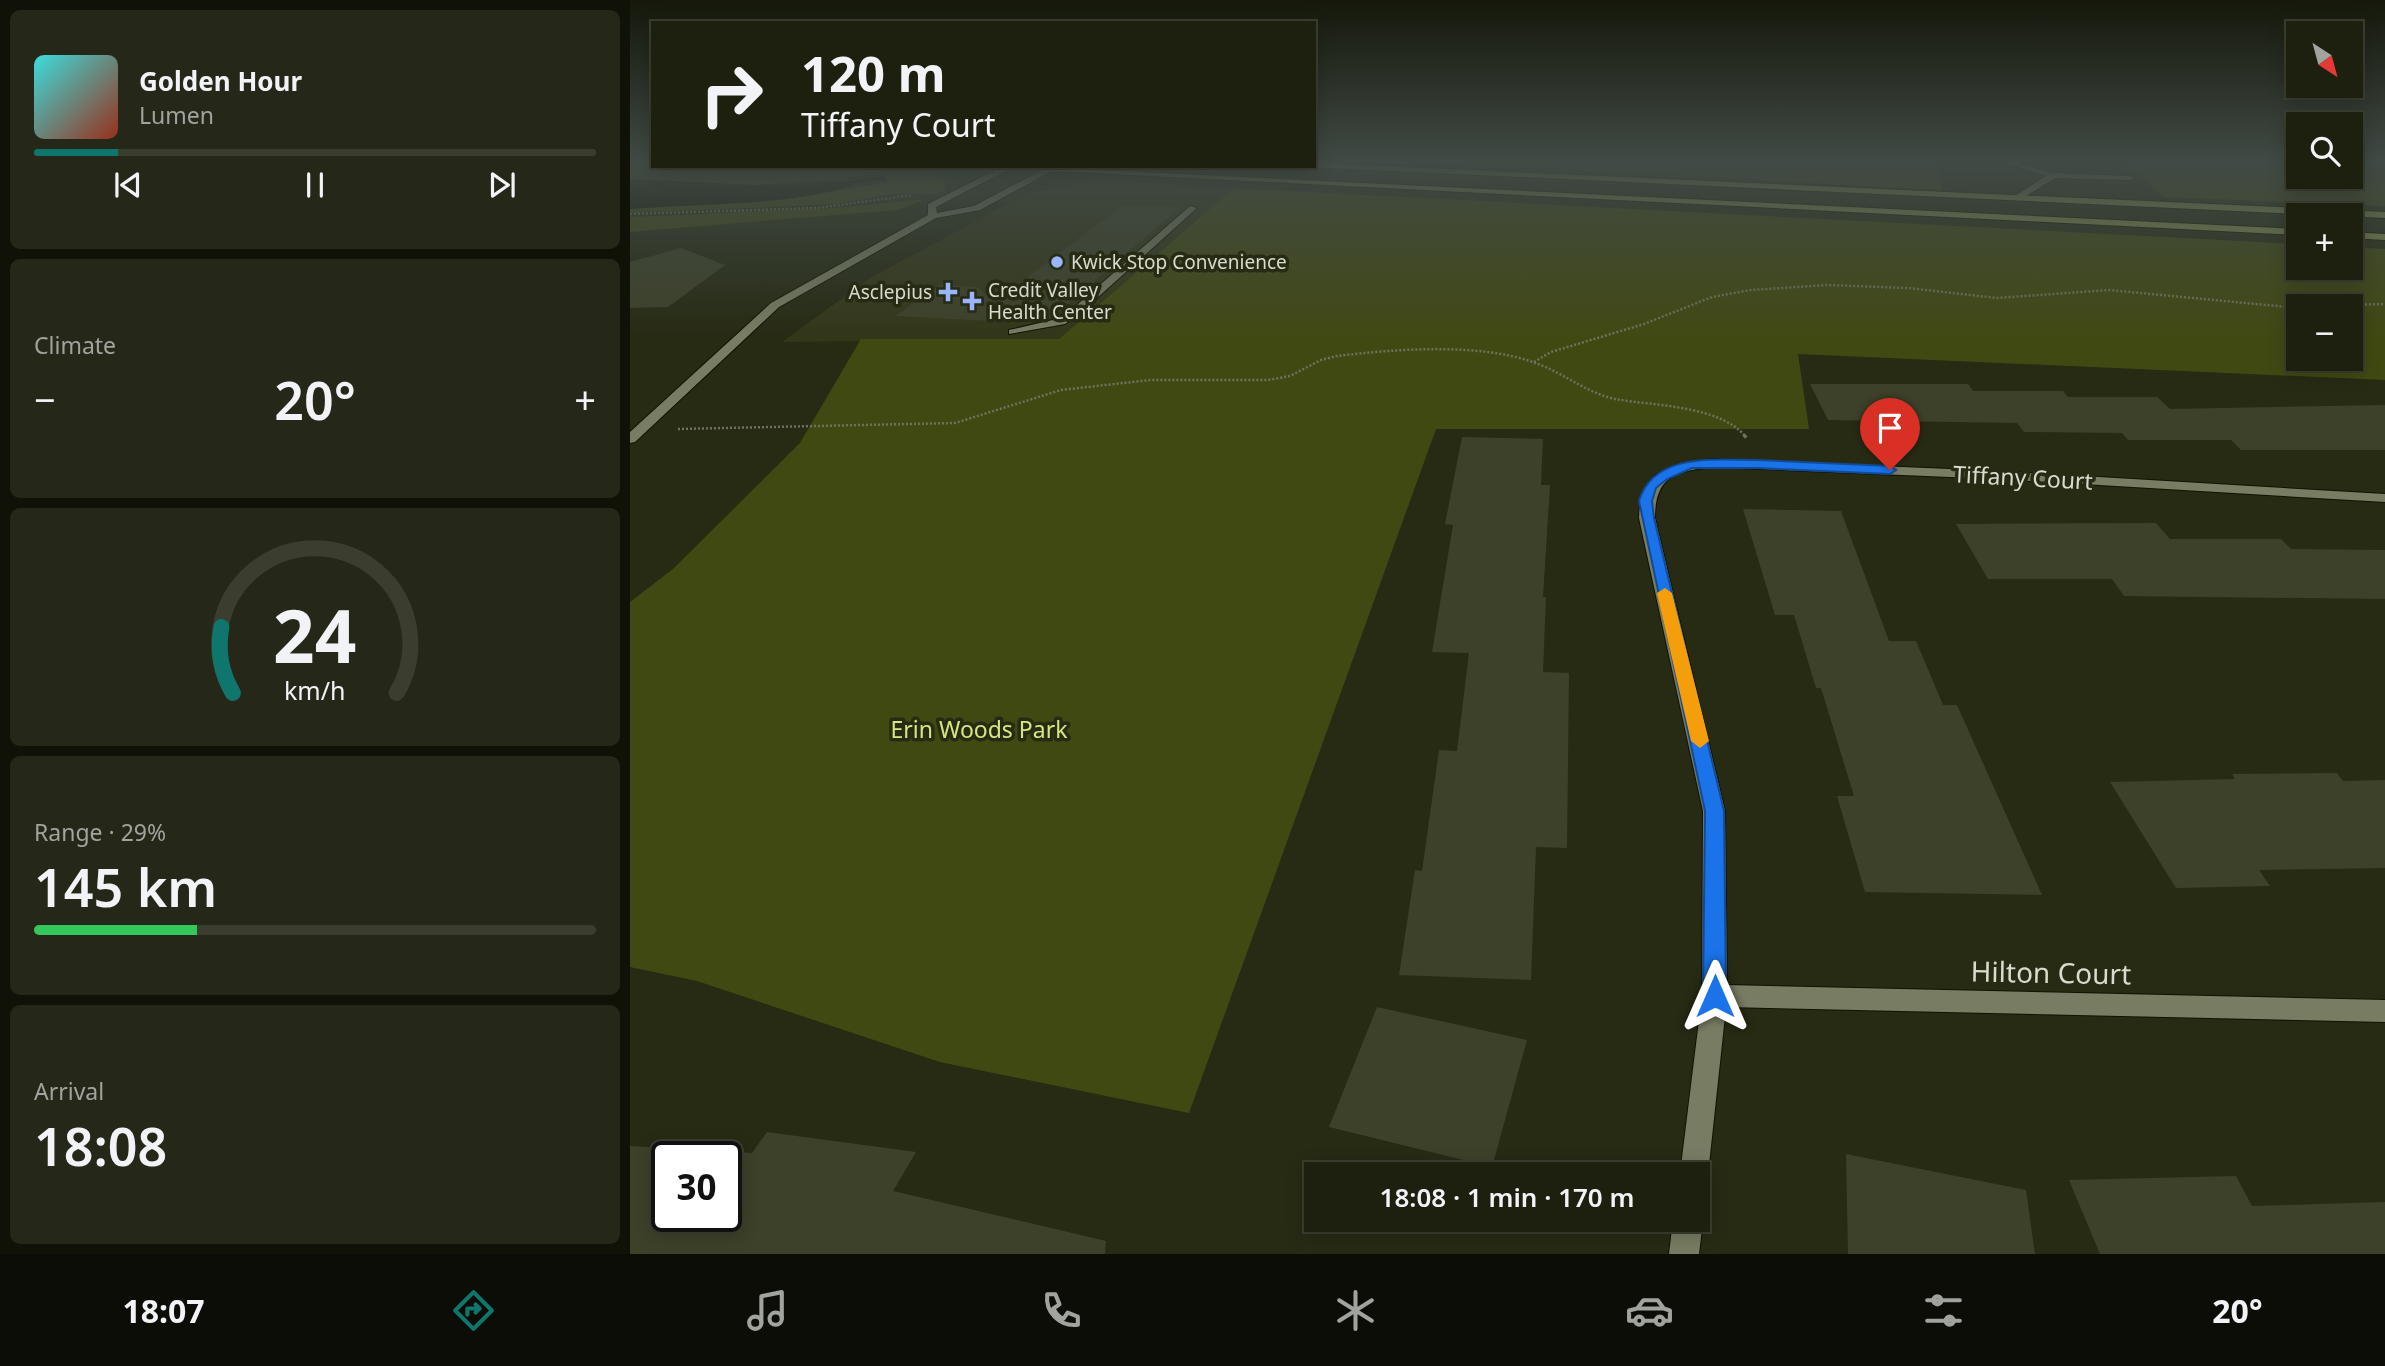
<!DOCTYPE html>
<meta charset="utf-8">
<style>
:root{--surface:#1d200f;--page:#252818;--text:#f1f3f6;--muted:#a0a39e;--line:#3b3e2f;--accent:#0f766e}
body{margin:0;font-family:"Noto Sans",sans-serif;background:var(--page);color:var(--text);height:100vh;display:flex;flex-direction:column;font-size:26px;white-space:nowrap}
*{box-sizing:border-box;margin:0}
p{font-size:23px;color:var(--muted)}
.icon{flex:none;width:38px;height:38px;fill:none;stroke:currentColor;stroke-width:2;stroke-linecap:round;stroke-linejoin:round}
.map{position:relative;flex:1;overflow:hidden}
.details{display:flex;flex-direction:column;gap:10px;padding:10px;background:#101208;width:630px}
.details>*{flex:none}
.hud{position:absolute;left:21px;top:21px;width:665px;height:147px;border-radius:0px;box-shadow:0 4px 18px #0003,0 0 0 2px var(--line);background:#1d200f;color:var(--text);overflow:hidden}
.needle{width:46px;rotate:144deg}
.fabs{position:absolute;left:1656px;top:21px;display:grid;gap:14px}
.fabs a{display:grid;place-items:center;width:77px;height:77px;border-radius:0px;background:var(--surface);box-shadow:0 4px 18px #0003,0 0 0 2px var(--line);font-size:35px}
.speed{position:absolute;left:21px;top:1141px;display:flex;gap:14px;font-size:35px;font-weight:700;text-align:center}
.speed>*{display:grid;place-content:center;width:91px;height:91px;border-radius:50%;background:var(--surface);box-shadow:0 4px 18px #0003,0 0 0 2px var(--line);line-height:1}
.speed .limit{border:4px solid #111;border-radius:10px;background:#fff;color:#111}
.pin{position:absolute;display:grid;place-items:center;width:60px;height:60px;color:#fff;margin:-72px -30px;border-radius:50% 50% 50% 0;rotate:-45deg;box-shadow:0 0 7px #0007}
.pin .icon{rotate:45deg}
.me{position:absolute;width:77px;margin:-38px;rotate:0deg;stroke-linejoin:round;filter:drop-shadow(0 0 5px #0008)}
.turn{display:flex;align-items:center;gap:24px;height:147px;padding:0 35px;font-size:32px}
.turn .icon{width:91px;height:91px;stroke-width:2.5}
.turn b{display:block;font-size:49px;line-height:60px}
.big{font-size:52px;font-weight:600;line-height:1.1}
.details .tile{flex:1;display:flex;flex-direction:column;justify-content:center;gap:10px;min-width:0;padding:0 24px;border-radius:10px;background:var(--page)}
.details .dial{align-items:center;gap:0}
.dial svg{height:182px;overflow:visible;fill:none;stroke:var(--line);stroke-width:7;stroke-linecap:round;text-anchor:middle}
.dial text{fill:var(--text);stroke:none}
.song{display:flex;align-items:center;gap:21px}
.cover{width:84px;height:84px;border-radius:10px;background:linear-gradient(135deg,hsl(180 70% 55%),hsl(10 70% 35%))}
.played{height:7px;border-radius:4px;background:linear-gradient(90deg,var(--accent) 15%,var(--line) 15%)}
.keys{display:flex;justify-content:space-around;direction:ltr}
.heat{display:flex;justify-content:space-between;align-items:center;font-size:38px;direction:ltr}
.charge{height:10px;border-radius:5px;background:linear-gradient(90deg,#34c759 29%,var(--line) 0)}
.trip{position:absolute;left:674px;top:1162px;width:406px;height:70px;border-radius:0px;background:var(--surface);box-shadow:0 4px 18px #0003,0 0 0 2px var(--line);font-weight:600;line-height:70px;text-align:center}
.menu{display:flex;height:112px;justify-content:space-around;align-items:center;background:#0c0d06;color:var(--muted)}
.menu .icon{width:49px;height:49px}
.menu .current{color:var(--accent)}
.menu b{font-size:32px;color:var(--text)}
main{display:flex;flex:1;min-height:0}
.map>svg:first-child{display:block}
.built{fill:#333719}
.green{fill:#414913;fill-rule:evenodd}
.water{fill:#0e1000}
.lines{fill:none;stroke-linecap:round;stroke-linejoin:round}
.stream{fill:#0e1000;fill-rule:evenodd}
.building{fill:#3d4129}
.lane-casing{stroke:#101301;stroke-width:2}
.street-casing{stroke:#101301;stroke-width:2}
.secondary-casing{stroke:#101301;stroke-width:2}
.primary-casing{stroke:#101301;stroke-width:2}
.path-far1{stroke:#6e725f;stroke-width:2.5;stroke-dasharray:2 2;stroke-linecap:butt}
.path{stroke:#6e725f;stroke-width:3.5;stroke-dasharray:3.5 3.5;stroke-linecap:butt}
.lane{fill:#777c62;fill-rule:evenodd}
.street{fill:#777c62;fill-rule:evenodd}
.secondary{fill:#777c62;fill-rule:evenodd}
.primary{fill:#899352;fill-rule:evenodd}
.route{fill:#1a73e8;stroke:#114b97;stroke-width:2}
.slow{fill:#f59e0b}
.poi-dot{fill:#98b5fd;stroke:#272b14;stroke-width:2.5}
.labels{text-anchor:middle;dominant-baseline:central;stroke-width:7;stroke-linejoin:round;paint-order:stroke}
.far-poi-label{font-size:19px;fill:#d8dbcd;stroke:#272b14;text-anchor:start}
.street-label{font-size:23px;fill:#d8dbcd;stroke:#272b14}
.park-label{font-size:23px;fill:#d5e67e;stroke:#272b14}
.near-street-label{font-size:28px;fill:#d8dbcd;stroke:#272b14}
</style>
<main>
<section class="details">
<div class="tile">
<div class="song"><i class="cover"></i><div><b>Golden Hour</b><p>Lumen</p></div></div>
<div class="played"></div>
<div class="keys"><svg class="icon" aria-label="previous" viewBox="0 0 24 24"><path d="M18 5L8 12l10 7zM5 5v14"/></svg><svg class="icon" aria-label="pause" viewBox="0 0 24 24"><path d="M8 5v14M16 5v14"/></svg><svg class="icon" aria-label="next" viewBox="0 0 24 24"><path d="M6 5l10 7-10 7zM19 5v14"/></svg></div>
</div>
<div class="tile"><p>Climate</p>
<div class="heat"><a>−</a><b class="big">20°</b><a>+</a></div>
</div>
<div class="tile dial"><svg viewBox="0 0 100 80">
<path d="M14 69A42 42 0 1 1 86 69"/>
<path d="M14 69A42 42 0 0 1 9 40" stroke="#0f766e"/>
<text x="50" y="56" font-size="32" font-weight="700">24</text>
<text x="50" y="72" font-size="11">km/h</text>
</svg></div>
<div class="tile"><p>Range · 29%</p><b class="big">145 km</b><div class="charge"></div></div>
<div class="tile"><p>Arrival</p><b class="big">18:08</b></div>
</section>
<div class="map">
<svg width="1755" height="1254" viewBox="0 0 1755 1254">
<rect width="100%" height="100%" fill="#272b14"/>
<path class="built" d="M470,181l134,7 -175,151 -277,3 88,-64 158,-85z"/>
<path class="green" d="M0,161h23v5h132l142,8 19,9 -1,7 -9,4 -37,-1 -62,11 -207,9v-4l168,-12 91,-15 -4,-7h-9l-122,10 -124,-6z
M768,161h538l6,29z
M1496,161h172v16h52v-16h35v45l-222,-9z
M604,188l1064,56v24h52v-21l35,2v131l-587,-26 11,75h-373l-247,684 -249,-51 -243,-81 -67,-14v-365l43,-33 127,-126 61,-104h198zM1720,306v53h-52v-53z
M296,199l-29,11 -267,22v-15l202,-9z"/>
<path class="water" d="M0,179l124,6 101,-4 -2,4c-61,21 -157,19 -223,24z"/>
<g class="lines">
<path class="stream" d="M254,176l2,3 -47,6 -3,-2z"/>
</g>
<path class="building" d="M493,205l57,2 -127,110 -26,6 -132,-7 45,-31 37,2 18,15z
M51,248l44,17 -57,42 -38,1v-46z
M1180,384h158l5,7h90l5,6h89l13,12 215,-4v45h-144l-10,-10h-103l-6,-7 -98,-1 -7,-9 -189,-3z
M832,437l81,2 -2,46h9l-7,112h3l-3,75 26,1 -2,175 -31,-1 -5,133 -132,-5 16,-105 7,1 17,-121 18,1 12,-98 -37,-1 21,-127 -8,-1z
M1113,509l98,2 48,130h27l27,64h14l85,190 -177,-3 -28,-96h17l-33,-108h-5l-22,-73h-19z
M1526,523l14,16h111l10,10 94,1v49l-261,-3 -12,-17h-124l-32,-55z
M1707,773l6,8 42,-1v88l-126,2 11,16 -94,2 -66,-106 125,-3 -3,-5z
M747,1007l150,33 -35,127 -163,-40z
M137,1132l149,20 -23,39 213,50 -1,13h-475v-108l37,2v68h59v-65l26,2z
M1216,1154l180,36 9,64h-187z
M1606,1176l16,30 133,-4v52h-285l-31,-74z"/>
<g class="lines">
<defs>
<path id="lane" d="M1370,161h11l42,12 77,3 4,2 -4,2 -75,-2 -37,23 -3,-5 31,-20z
M560,206l7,2 -120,108 -12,8 -56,10v-4l48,-11 12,-7z"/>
<path id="street" d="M1084,459l283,12 388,23v8l-388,-23 -283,-12c-37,4 -59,8 -59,51l70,293 2,174 658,15v22l-659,-15 -18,167 -4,10 -6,3v-13h-18l22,-178 1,-185 -64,-293c1,-49 33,-55 75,-59z
M1068,1210l5,10 -4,34h-30l4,-34h25z"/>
<path id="secondary" d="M374,166h11l-79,41 1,6 37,-7 76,-40h11l-81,44 -44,8 -157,89 -144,135 -5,1v-11l141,-129 157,-88v-11z"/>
<path id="primary" d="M684,163l1071,49v6l-1074,-51 3,-1z
M328,166h58l1282,63v6z
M1720,232l35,2v6l-35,-2z"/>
</defs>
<use href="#lane" class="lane-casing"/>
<use href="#street" class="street-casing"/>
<use href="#secondary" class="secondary-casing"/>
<use href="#primary" class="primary-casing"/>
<path class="path-far1" d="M0,214l187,-6 96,-13
M1687,306l68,-2
M904,362l17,-10 93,-28 68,-27 39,-7 76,-5 81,3 89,10 112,-8 189,18
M48,429l277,-6 106,-33 89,-10h118l22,-4 31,-16 16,-4c59,-7 145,-14 201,8 27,10 49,29 77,35 38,7 105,6 131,38"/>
<path class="path" d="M1114,435l4,5"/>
<use href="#lane" class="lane"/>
<use href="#street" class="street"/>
<use href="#secondary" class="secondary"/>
<use href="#primary" class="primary"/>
</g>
<linearGradient id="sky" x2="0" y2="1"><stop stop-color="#15180b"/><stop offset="0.48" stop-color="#414a45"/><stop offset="1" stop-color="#414a45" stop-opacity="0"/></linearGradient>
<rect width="1755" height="336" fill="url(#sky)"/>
<path class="route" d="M1126,460l134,6 6,4 -6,4 -134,-6h-64l-25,11 -11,9 -4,13 2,17 70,293 2,185 -3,7 -8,3 -8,-3 -4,-7 2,-185 -66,-310c15,-49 76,-41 117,-41z"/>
<path class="slow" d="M1035,588l7,5 37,148 -9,7 -9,-7 -34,-148z"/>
<g class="poi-dot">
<circle cx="427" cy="262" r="7"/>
<path d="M314.5 281.5h7v7h7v7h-7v7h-7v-7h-7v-7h7z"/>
<path d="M338.5 290.5h7v7h7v7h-7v7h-7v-7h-7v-7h7z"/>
</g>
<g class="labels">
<g class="far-poi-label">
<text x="441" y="262">Kwick Stop Convenience</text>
<text x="358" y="290">Credit Valley<tspan x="358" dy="22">Health Center</tspan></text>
<text x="302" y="292" text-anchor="end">Asclepius</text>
</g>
<g class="street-label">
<text transform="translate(1393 477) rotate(3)">Tiffany Court</text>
</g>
<g class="park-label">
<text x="349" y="729">Erin Woods Park</text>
</g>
<g class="near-street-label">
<text transform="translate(1421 972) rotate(1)">Hilton Court</text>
</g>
</g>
</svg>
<div class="fabs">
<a><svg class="needle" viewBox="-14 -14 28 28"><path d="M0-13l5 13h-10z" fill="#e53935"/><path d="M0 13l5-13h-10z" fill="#a0a39e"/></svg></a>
<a><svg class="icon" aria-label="search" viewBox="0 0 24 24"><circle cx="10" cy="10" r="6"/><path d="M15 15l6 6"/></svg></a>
<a>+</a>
<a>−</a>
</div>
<div class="speed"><div class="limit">30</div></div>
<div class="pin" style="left:1260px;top:470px;background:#d93025"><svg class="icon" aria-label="arrive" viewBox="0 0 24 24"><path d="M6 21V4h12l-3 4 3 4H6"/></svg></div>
<svg class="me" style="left:1085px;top:996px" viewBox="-20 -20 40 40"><path d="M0-17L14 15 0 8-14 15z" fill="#1a73e8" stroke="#fff" stroke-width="4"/></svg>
<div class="trip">18:08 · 1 min · 170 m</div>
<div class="hud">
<div class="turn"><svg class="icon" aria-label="right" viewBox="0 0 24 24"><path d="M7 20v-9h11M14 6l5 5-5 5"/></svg><div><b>120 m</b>Tiffany Court</div></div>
</div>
</div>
</main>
<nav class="menu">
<b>18:07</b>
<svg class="icon current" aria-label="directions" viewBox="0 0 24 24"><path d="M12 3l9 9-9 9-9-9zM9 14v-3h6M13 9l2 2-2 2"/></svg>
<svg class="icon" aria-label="music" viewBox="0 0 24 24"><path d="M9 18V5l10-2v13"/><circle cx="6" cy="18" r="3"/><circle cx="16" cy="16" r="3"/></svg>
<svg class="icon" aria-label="phone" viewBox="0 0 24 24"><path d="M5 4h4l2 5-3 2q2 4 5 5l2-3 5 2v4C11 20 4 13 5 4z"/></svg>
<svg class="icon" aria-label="climate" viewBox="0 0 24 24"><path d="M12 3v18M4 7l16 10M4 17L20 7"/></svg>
<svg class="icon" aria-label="car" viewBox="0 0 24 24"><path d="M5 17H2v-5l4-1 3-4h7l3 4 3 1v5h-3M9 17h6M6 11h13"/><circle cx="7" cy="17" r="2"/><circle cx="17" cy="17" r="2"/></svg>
<svg class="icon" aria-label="filters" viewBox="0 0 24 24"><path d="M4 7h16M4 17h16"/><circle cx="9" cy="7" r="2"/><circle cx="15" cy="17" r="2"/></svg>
<b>20°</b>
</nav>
